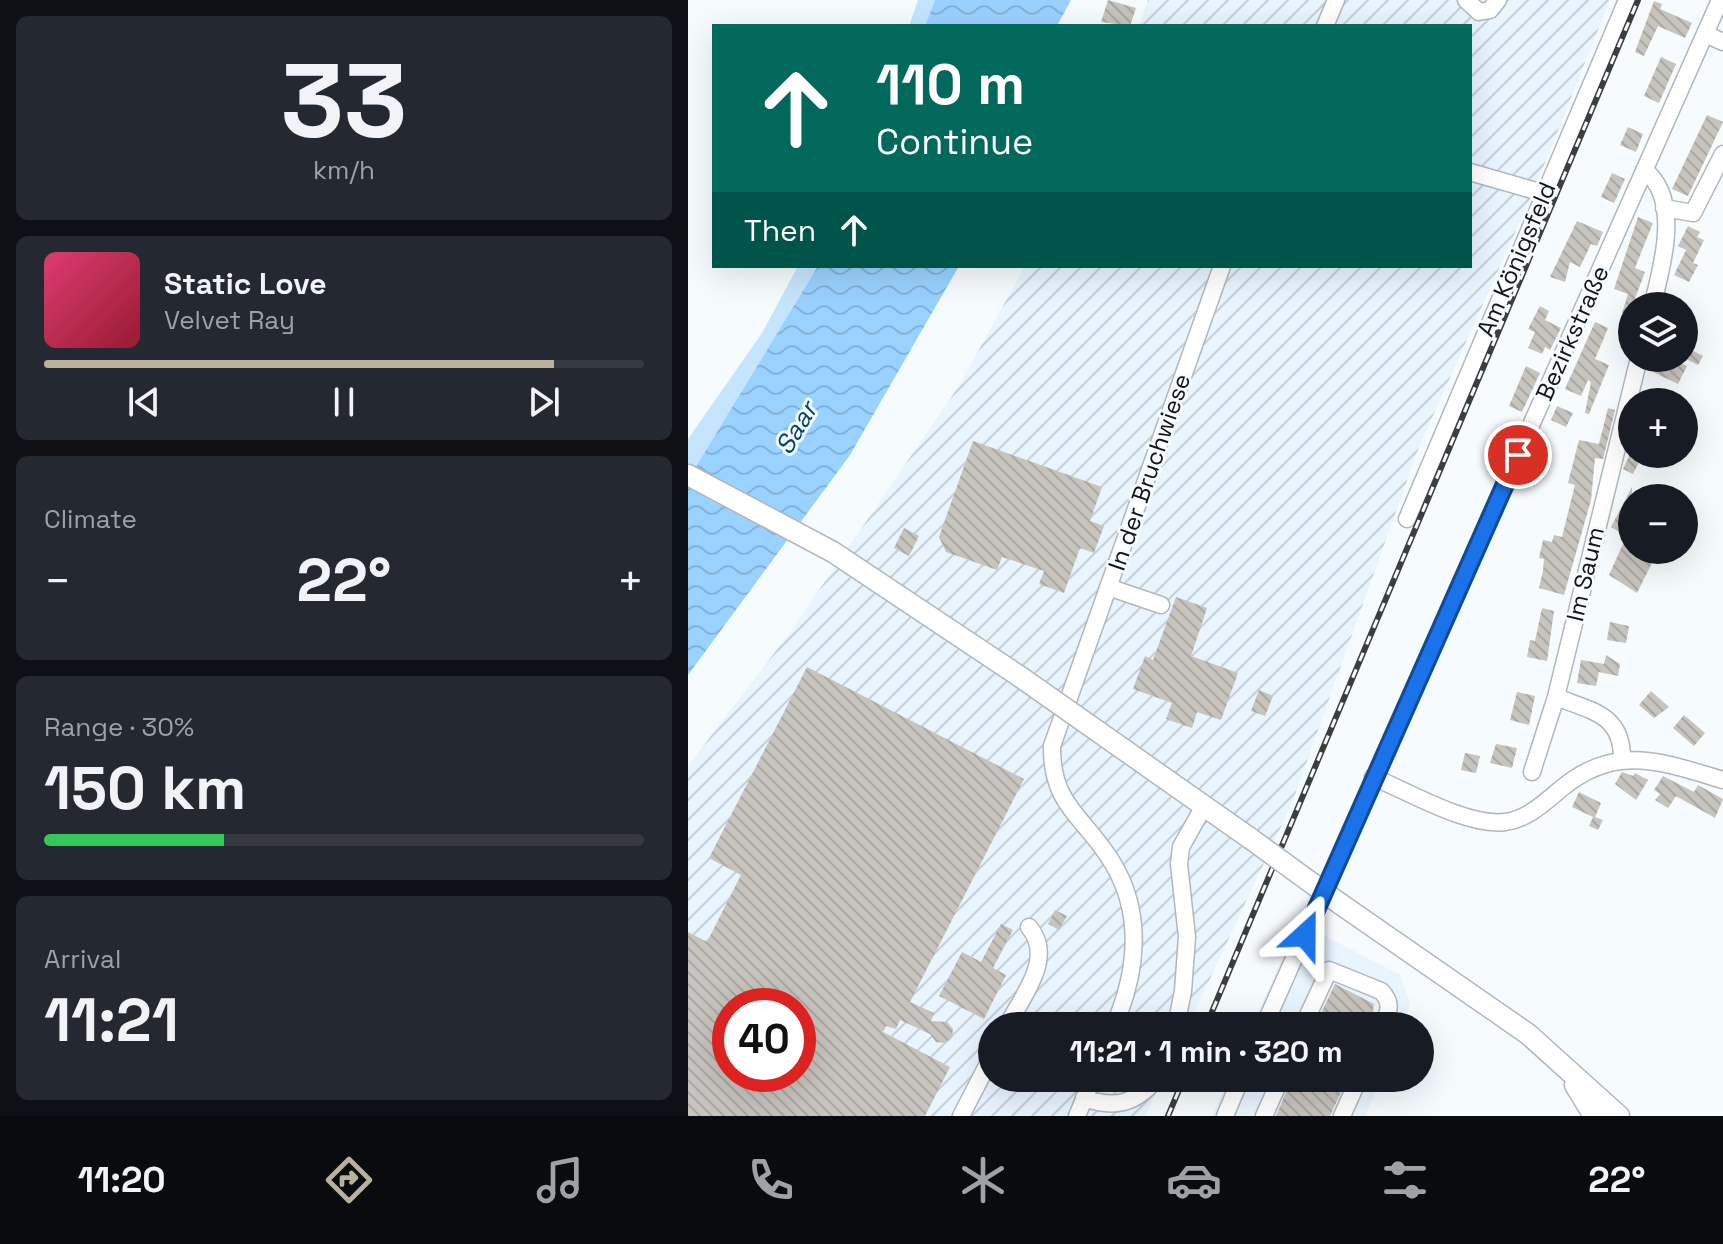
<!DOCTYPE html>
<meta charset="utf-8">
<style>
:root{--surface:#171b24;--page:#242831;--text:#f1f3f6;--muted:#9ea1a6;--line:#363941;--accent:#bab19d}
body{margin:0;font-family:"Space Grotesk",sans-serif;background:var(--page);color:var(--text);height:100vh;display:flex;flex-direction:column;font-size:30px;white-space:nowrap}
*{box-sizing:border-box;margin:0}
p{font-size:26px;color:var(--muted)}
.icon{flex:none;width:44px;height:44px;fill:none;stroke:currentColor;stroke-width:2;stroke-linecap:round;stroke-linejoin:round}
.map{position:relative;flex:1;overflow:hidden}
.details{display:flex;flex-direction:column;gap:16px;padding:16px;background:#0d0f14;width:688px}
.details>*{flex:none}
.banner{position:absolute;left:24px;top:24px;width:760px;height:244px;border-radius:0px;box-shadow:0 8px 32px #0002;background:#00695c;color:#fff;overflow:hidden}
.tools{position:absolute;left:930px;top:292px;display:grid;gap:16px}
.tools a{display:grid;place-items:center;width:80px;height:80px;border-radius:50%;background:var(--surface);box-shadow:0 8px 32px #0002;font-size:40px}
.speed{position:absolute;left:24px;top:988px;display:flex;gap:16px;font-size:40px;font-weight:700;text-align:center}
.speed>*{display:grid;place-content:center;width:104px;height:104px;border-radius:50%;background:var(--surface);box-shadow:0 8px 32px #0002;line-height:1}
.speed .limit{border:12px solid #d22;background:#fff;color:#111}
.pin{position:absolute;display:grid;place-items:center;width:68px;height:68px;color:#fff;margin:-34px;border:4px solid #fff;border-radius:50%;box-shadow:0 2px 8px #0007}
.me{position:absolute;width:88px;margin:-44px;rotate:24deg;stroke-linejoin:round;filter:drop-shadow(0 0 6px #0008)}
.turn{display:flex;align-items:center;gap:28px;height:168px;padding:0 32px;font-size:36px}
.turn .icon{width:104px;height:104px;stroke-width:2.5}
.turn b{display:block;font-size:56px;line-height:68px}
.then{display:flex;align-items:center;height:76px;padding:0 32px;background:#0003;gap:16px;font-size:30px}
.big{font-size:60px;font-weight:700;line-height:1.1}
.details .card{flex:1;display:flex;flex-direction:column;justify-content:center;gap:12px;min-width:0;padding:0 28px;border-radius:12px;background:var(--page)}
.details .dial{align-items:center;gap:0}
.dial b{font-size:104px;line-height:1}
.song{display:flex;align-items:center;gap:24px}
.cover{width:96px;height:96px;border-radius:12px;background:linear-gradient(135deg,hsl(340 70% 55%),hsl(350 70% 35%))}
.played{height:8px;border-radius:4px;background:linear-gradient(90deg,var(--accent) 85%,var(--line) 85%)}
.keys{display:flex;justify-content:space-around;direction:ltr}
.heat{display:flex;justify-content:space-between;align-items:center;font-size:44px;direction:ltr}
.charge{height:12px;border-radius:6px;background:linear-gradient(90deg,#34c759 30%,var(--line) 0)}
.trip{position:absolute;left:290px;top:1012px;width:456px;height:80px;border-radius:40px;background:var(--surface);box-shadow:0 8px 32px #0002;font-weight:700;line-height:80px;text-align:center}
.dock{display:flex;height:128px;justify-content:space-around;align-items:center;background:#090b0e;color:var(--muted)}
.dock .icon{width:56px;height:56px}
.dock .active{color:var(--accent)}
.dock b{font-size:36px;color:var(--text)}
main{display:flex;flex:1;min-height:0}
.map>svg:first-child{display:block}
.built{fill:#e8f4fe}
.industrial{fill:url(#industrial-furrows);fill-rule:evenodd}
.green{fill:#c5e5fe}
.water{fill:url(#water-waves)}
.building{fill:url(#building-back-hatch);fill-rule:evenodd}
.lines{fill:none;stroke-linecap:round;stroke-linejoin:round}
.minor-casing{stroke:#b2b7bb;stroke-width:19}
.major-casing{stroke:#b2b7bb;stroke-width:23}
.minor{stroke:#fff;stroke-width:16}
.major{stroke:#fff;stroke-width:20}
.rail-casing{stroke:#3b3d3f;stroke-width:6}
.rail{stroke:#f6fbfe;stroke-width:3;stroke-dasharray:9;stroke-linecap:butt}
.major-bridge-casing{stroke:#b2b7bb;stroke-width:23;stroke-linecap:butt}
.major-bridge{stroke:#fff;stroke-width:20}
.route-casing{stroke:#114b97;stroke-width:20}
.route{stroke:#1a73e8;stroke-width:14}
.labels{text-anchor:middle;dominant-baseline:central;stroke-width:6;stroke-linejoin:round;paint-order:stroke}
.street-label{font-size:24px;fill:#121315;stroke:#f6fbfe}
.water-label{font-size:26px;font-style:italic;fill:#00476f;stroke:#f6fbfe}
</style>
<main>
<section class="details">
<div class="card dial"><b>33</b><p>km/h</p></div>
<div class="card">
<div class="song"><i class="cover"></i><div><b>Static Love</b><p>Velvet Ray</p></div></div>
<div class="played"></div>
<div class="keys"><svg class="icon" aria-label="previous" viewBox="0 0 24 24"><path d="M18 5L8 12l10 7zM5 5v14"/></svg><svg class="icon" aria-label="pause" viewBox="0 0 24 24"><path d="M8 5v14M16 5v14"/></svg><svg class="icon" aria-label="next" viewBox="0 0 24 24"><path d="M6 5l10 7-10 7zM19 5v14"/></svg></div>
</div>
<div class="card"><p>Climate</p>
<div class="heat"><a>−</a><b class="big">22°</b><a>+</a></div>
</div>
<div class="card"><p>Range · 30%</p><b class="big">150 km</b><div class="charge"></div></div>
<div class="card"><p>Arrival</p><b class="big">11:21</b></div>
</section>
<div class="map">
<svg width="1035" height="1116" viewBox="0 0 1035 1116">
<defs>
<pattern id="industrial-furrows" width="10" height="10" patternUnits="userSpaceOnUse" patternTransform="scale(2)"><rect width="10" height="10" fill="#e8f4fe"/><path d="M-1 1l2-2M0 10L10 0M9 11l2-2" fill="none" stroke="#c6d0d9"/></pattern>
<pattern id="water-waves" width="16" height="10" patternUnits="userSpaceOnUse" patternTransform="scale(2)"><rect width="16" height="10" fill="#99d2fe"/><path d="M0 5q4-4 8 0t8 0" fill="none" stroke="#83b3d9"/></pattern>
<pattern id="building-back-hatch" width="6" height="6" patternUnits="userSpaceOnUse" patternTransform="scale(2)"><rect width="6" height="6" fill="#c7c4be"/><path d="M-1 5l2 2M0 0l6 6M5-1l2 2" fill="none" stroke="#aaa8a2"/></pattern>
</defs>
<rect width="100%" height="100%" fill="#f6fbfe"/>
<path class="built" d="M610,922l102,53 10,28 -6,23h-152z
M541,1078h153l-17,38h-153z"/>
<path class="industrial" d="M460,0h462l-76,190 -115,257 -127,356 -104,223h-196v52h171l-18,38h-457v-350l103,-135 168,-245 66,-120h445v-240h-331zM42,1006h68v68h-68z"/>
<path class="green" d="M230,0h17l-10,26h-16z
M110,266h20l-121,202 -9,-4v-25l74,-106z"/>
<path class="water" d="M247,0h136l-14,26h-132z
M130,266h141l-109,189 -162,220v-195z"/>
<path class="building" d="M420,0l28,8 -6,18 -29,-4z
M966,1l8,3 -2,5 32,14 -7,15 -27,-12 -14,30 -9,-4z
M973,57l15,7 -17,39 -15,-7z
M1019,115l16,7 -35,74 -16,-7z
M940,127l15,7 -7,18 -16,-7z
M924,173l13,6 -11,24 -13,-6z
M950,217l15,6 -18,45 10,4 -13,34v10l-10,-3 6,-19 -14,-5z
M889,221l26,11 -6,14 -6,-2 -11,23 -10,-5 -5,20 -15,-5z
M1000,226l12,6 -3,5 7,3 -11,23 5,2 -9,17 -15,-7 12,-25 -8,-4z
M852,306l9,5 -4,9 16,8 -11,22 -5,-3 -3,7 -14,-6 7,-16 -7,-3z
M907,322l13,6 -13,31 14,6 -20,49 -4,-1 6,-31 -3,-2 -7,16 -16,-7z
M996,346l19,10 -5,9 -14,-7z
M972,358h11l16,8 -9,18 -25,-12z
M838,366l14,7 -18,39 -13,-6z
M869,406l16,7 -7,14 -15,-7z
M920,408l7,2 -12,49 -8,-1 -4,42 -27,95 -25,-7 4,-17 1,-12 -5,-1 4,-18 9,2 2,-7 8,2 13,-52 -7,-2 11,-43 20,4z
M285,441l129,46 -12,34 14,5 -10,27 -14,-5 -16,45 -25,-9 5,-13 -42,-14 -5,13 -51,-18 -7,-15z
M942,454h13l-10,20 -10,-5z
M944,487v52l-21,-12z
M216,528l15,8 -10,20 -15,-8z
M935,544l29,19 -15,30 -28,-18z
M488,597l31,11 -16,48 47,17 -17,47 -24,-8 -5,16 -26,-9 6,-16 -39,-14 12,-33 8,4z
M854,608l12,3 -7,50 -20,-4 3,-17 5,1z
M922,622l19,4 -3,17 -19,-3z
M918,655l14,9 -2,12 -19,-4 -3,14 -19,-3 4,-23 23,4z
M119,667l217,112 -114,223 24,11 -3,8 16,1 6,7 -1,9 -7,5 -9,-1 -6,-8 -30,-14 -4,9 -10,-3 -3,6 67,35 -25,49h-237v-184l19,10 34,-67 -32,-17zM42,1006h68v68h-68z
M571,690l14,6 -8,20 -14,-5z
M963,691l18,16 -15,11 -15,-13z
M829,692l18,4 -6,29 -19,-5z
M996,715l21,18 -11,13 -21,-18z
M808,744l21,4 -5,20 -22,-5z
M777,753l15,3 -4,17 -15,-3z
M934,772l11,4 2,-3 13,7 -12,20 -21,-16z
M975,776l31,16 4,-7 25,14 -8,19 -39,-22 -8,12 -13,-8 5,-6 -6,-4z
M891,792l22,11 -6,14 8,3 -5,10 -9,-4 4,-9 -21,-10z
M367,910l12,6 -8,14 -11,-6z
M313,924l12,6 -20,38 13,7 -22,44 -45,-23 23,-44 19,10z
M647,984l39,20 -3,22h-56z
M604,1078h30l19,14 -11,24h-54z"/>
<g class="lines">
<defs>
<path id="minor" d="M778,0l13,12 11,-2 8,-10
M637,26l11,-26
M1017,34l18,8
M956,170c38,28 18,98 8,136
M782,172l73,21
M976,208l29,5 30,-59
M719,519l220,-519
M420,587l53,18
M868,697c35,14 66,17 66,61
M844,772l24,-75 83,-339
M685,777c34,14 95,50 132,45 23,-3 40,-20 57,-34 54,-45 100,-26 161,-8
M319,1026c16,-31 48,-68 22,-99
M426,1026c23,-53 30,-112 -2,-164 -27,-45 -61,-56 -60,-116l170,-480
M488,1026l7,-35 4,-54 -8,-73 2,-17 23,-41
M576,1026l456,-1026
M615,1026l26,-56 52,21c12,12 8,21 1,35
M649,1078l19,8
M396,1098c31,11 52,6 73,-20
M273,1116l31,-60
M389,1116l16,-38
M537,1116l16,-38
M576,1116l17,-38
M654,1116l17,-38"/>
<path id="major" d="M0,475l145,77 186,124
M435,749l128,90
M651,903l189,131 91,82
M887,1085l19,31"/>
</defs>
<use href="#minor" class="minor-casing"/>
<use href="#major" class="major-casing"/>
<use href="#minor" class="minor"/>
<use href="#major" class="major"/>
<defs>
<path id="rail" d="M518,1026l432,-1026
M480,1116l16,-38"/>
</defs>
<use href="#rail" class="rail-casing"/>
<use href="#rail" class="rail"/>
<defs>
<path id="major-bridge" d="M331,676l104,73
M563,839l88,64"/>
</defs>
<use href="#major-bridge" class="major-bridge-casing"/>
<use href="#major-bridge" class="major-bridge"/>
</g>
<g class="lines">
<defs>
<path id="route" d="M617,935l213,-480"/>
</defs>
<use href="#route" class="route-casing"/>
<use href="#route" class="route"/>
</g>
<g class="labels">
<g class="street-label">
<text transform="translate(828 259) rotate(-67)">Am Königsfeld</text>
<text transform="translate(884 333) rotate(-66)">Bezirkstraße</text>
<text transform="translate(461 472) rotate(-71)">In der Bruchwiese</text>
<text transform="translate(897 574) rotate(-77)">Im Saum</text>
</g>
<g class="water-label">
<text transform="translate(108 428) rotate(-59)">Saar</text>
</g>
</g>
</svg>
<div class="tools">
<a><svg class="icon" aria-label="layers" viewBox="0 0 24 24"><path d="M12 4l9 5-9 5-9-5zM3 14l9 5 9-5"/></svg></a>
<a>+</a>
<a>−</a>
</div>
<div class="speed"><div class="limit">40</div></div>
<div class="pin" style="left:830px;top:455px;background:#d93025"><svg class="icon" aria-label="arrive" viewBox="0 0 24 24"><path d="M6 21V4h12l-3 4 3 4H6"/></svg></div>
<svg class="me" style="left:617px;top:935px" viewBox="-20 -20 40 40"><path d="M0-17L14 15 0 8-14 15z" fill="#1a73e8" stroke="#fff" stroke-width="4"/></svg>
<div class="trip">11:21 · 1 min · 320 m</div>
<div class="banner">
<div class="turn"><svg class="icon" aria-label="ahead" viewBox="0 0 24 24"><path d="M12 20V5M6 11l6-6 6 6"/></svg><div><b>110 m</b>Continue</div></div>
<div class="then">Then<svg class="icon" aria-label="ahead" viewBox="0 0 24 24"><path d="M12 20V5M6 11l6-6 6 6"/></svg></div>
</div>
</div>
</main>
<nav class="dock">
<b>11:20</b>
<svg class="icon active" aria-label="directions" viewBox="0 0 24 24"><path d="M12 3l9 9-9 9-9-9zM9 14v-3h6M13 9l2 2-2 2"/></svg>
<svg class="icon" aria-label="music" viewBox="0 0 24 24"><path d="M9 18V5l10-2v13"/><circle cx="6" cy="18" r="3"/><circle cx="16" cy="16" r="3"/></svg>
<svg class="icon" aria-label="phone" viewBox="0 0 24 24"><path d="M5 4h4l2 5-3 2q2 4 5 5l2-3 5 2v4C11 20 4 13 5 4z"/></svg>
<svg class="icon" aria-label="climate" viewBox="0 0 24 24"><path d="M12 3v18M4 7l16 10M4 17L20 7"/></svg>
<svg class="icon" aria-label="car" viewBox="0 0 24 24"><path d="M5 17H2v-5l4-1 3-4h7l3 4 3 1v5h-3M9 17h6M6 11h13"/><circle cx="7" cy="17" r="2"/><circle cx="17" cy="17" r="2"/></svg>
<svg class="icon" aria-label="filters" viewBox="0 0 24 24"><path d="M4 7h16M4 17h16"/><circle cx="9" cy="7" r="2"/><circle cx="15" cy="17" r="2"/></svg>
<b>22°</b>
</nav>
